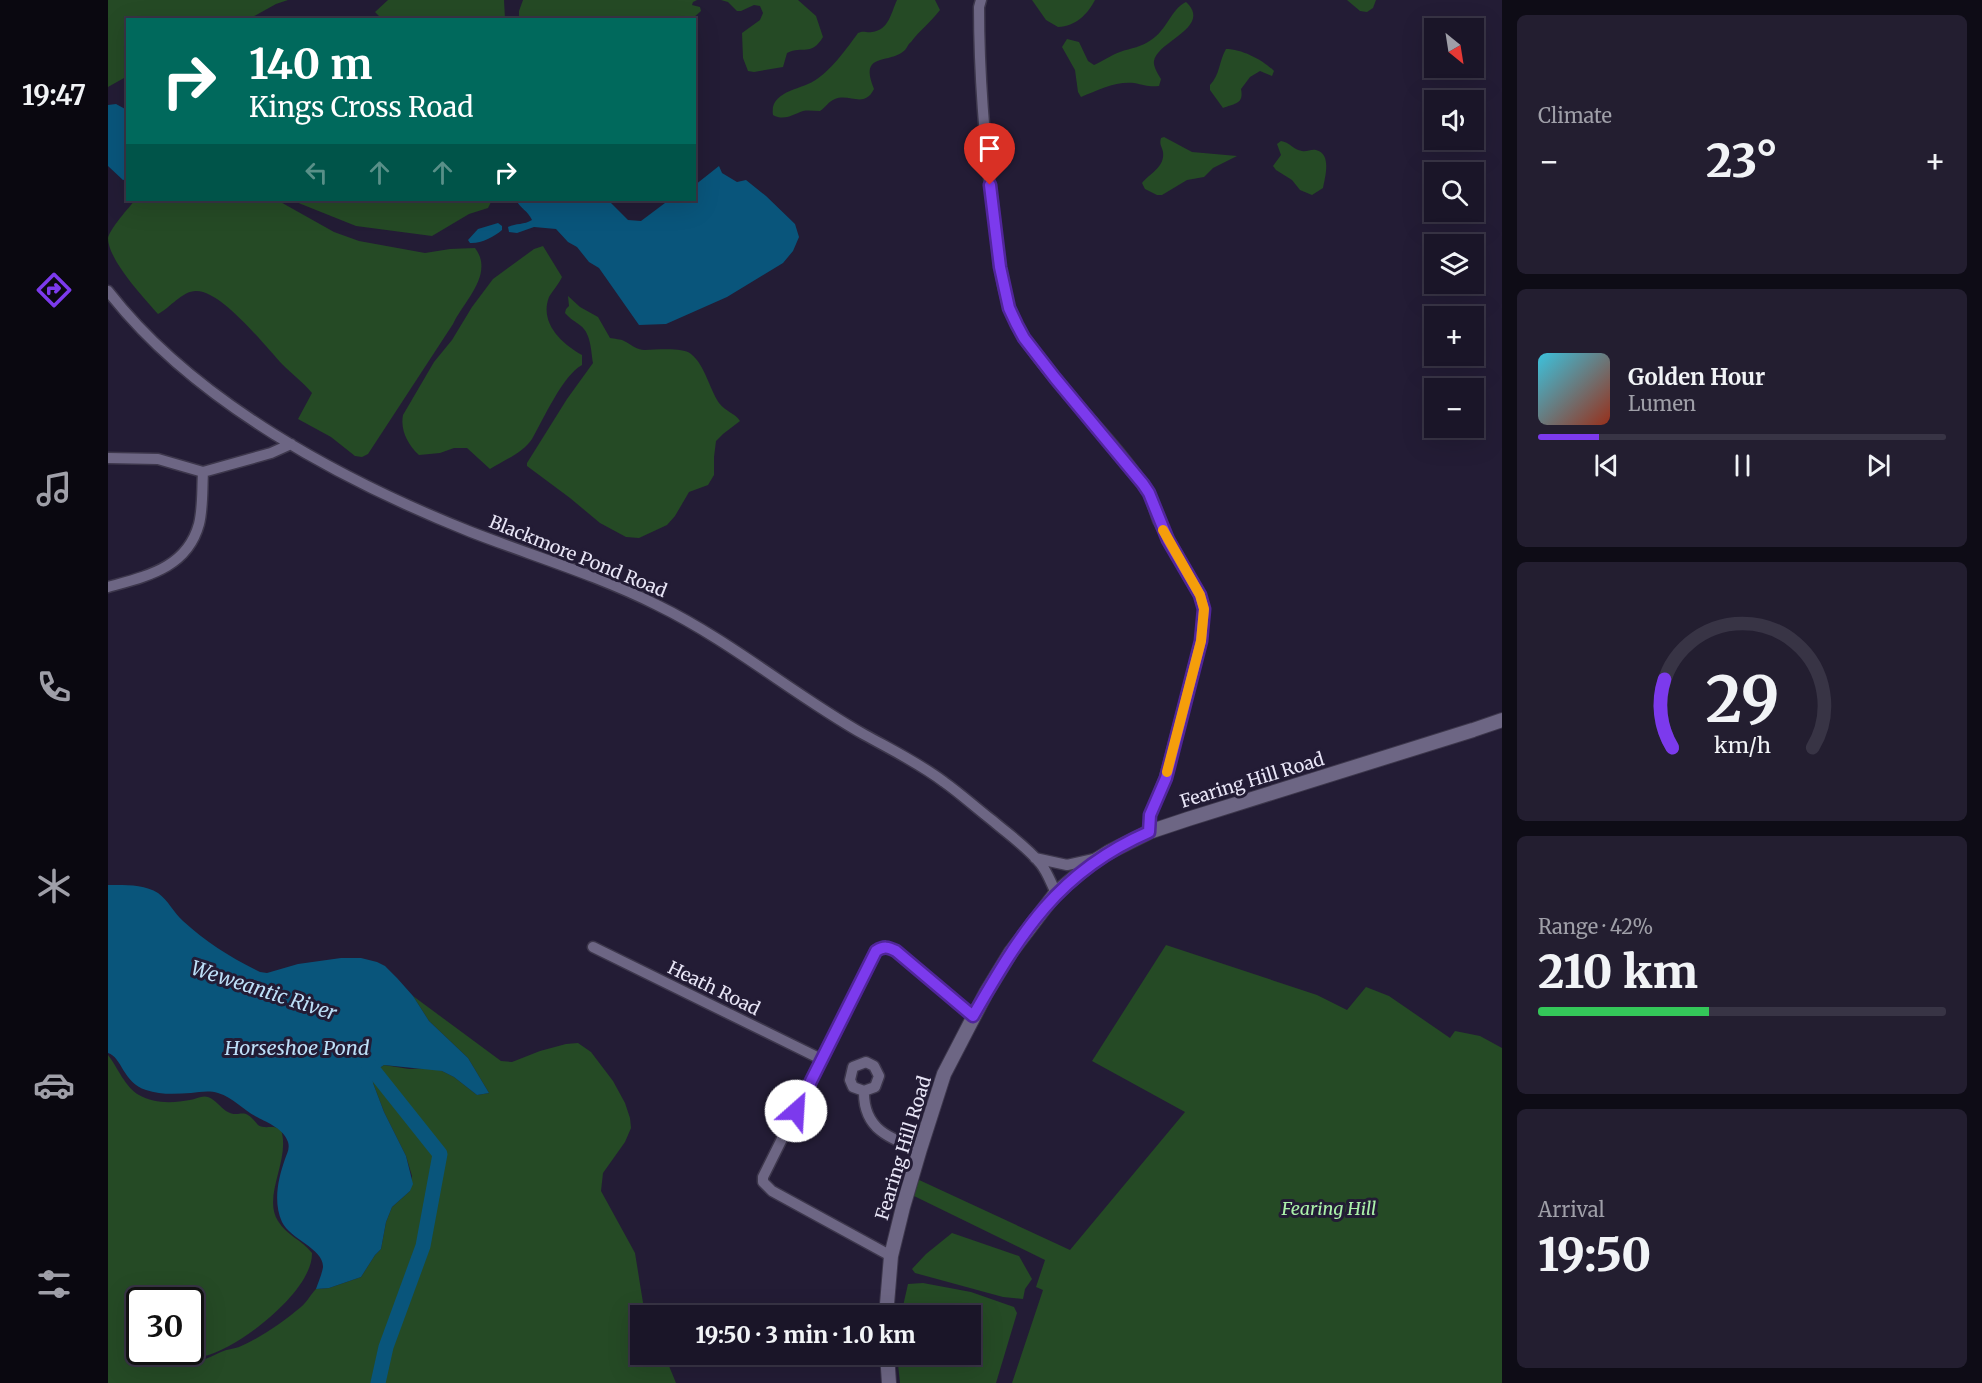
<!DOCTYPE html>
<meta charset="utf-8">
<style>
:root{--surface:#1a1528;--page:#231e30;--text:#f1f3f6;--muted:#9f9fa8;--line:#383445;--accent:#7c3aed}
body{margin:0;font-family:Merriweather,serif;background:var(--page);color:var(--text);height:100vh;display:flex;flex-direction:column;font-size:22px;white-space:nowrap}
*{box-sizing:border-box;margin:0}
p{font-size:20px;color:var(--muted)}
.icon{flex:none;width:33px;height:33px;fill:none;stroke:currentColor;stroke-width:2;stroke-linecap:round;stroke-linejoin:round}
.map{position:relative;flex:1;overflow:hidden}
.details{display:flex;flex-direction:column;gap:15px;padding:15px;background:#0e0c16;width:480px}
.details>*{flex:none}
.guide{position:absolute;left:18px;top:18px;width:570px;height:183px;border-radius:0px;box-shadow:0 6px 24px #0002,0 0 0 2px var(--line);background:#00695c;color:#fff;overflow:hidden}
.needle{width:39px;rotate:150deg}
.controls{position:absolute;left:1316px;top:18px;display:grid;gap:12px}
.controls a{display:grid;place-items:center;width:60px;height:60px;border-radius:0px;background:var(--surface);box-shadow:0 6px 24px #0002,0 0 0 2px var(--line);font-size:30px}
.speed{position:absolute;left:18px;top:1287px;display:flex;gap:12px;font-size:30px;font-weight:700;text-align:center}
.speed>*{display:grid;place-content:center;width:78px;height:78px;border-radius:50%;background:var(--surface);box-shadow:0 6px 24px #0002,0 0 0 2px var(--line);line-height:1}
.speed .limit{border:3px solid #111;border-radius:9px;background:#fff;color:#111}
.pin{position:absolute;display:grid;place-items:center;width:51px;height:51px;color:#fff;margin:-62px -26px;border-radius:50% 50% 50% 0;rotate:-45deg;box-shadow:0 0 6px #0007}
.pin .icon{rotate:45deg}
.me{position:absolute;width:66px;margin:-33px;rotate:26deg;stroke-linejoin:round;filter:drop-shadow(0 0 4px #0008)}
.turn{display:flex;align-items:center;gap:21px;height:126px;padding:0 24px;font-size:27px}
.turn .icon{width:78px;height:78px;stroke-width:2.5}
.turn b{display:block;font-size:42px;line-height:51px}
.lanes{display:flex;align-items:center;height:57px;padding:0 24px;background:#0003;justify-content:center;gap:30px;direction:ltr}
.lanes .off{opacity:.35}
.big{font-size:45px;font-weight:800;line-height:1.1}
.details .card{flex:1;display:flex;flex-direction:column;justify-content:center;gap:9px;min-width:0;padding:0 21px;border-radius:9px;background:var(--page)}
.details .dial{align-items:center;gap:0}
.dial svg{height:156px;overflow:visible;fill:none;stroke:var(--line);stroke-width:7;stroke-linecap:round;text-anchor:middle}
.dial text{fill:var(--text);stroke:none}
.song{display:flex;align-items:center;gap:18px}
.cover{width:72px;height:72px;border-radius:9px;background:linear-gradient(135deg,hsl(190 70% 55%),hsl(10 70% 35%))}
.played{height:6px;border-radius:3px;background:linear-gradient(90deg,var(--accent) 15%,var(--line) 15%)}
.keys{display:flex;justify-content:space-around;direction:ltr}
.heat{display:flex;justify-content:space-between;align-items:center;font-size:33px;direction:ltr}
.charge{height:9px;border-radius:4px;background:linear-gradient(90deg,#34c759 42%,var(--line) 0)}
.trip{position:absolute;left:522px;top:1305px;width:351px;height:60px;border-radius:0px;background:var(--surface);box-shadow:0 6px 24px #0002,0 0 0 2px var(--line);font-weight:800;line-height:60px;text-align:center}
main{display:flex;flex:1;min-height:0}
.tab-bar{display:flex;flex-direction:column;width:108px;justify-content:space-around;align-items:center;background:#0a0810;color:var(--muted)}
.tab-bar .icon{width:42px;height:42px}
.tab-bar .selected{color:var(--accent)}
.tab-bar b{font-size:27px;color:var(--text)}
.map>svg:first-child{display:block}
.green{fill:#254a25;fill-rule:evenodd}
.water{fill:#09557b}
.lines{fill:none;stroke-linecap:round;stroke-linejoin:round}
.river{stroke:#09557b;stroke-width:15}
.street-casing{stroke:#3d374c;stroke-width:13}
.secondary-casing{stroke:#3d374c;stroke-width:16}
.street{stroke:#6d6684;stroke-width:10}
.secondary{stroke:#6d6684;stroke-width:14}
.route-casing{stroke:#51269a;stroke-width:15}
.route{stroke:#7c3aed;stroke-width:10}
.slow{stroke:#f59e0b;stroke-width:10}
.labels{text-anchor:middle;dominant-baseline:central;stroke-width:6;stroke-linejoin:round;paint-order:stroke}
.street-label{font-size:18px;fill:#e8e5f6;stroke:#231c35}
.park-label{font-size:18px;font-style:italic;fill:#abf2aa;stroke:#231c35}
.water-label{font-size:20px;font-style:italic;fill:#bddff7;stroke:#231c35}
</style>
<main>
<nav class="tab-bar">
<b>19:47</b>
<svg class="icon selected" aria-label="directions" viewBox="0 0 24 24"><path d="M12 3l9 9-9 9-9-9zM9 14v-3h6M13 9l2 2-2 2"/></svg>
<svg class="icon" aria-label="music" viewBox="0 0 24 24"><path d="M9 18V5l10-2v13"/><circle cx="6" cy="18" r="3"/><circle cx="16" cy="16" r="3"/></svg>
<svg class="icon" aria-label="phone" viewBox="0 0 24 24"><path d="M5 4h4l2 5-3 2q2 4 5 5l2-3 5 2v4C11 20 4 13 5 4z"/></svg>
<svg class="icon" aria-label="climate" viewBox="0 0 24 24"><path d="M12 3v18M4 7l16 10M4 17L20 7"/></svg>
<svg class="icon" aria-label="car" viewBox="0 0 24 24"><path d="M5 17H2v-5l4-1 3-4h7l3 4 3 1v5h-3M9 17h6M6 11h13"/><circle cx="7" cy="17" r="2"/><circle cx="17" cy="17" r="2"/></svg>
<svg class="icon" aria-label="filters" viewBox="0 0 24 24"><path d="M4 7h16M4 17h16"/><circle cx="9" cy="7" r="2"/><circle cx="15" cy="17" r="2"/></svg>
</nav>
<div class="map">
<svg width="1394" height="1383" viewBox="0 0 1394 1383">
<rect width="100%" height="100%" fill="#231c35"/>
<path class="green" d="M0,0h180l-12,4 -27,15 -121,1 -1,60 -3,-2 -16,9z
M280,0h116l1,19h-123l-7,-7z
M415,0h174l-4,2 -1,3 8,2 1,4 -9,8h-173v-8z
M613,0h77l18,16 7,21c-12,20 -20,8 -36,16l-4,14 -29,5 -6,-1 -5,-13 -1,-25 18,-13 3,-7 -3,-7 -6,-1 -13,6h-4l-9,-9z
M789,0h38l5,10c-9,12 -21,21 -29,32 -3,2 -4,6 -6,8 -15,15 -47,1 -31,39 -10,20 -24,4 -39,10 -6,2 -9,8 -15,12 -6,0 -12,-1 -17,0 -11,4 -19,10 -30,4 -4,-25 30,-25 44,-36 15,-10 31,-32 41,-46 6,-3 8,0 14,-1 17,-2 19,-19 25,-32z
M924,0h63c-8,15 -19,26 -37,27l-12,-7z
M1239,0h29l-3,8 -6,4 -7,-1z
M1078,2c27,25 -29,39 -32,59 -1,5 4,13 7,18l-2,7c-10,1 -15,-1 -25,-3 -18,-2 -36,7 -53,14l-3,-5 -3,-22 -13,-23 5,-8 12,3 9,19 6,4c9,-4 17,-10 26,-13 11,-4 22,-5 31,-12 16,-10 20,-31 35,-38z
M1118,49c16,0 37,11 48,22l-2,5 -12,-5 -10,6 -9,12c3,15 -6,14 -18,19l-13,-18v-5c10,-10 9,-24 16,-36z
M1056,137l28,15 45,4 -24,12 -9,9 -17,3 -25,15h-5l-12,-6 -3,-6c8,-10 23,-16 21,-31 -1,-6 -4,-7 -2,-14z
M1173,141c8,1 13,9 21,10 5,1 9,-2 14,-1 16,4 9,27 7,38l-11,7 -12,-5 -8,-10 -16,-10 -3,-4 8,-11 -4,-11z
M27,200h142l57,32 25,9 66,12 25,-4 25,-1c20,26 -12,54 -22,76l-85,130 -6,3 -7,-1 -24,-19 -33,-18 14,-26c-9,-11 -20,-19 -30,-29 -17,-18 -61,-74 -86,-73 -14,0 -26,17 -38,23 -14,-16 -50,-54 -50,-76 3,-11 20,-29 27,-38z
M183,200h201l-4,8 -19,6 -37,22 -76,-10z
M435,246l19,31c-3,7 -9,13 -13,20 -10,26 13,47 33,58v10c-19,10 -39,55 -50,74 -8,13 -29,22 -42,30l-23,-21h-13l-14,5 -21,2c-11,-10 -19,-25 -16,-40l31,-53 18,-22 20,-33 21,-28 41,-30z
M460,296l12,11 18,10 12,21c4,1 11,1 14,3 7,3 12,9 21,9 12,0 37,-3 46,4 14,11 18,34 28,49 7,9 16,10 21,18l-17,13 -7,7 -2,16v18l-6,10 -19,7 -14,24 -8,9 -28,13 -13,-1 -26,-14 -30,-25 -43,-32v-3l40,-64 26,-36c-2,-12 -2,-29 -12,-37 -6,-5 -11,-7 -16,-13l1,-4 3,-3z
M1058,945l151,50 30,15 19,-23 23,9 61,42 5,-7 25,5 22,12v335h-490l31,-93 -7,-3 9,-27 -133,-65 5,-16 153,71 115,-138 -93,-51z
M305,996l88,65 11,1 28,-11 26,-7 12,-1 13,9 22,29 12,22 5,15 1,10 -6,14 -22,31 -2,18 34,62 10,62 -5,1v38l22,1 7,11 7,17h-568v-328c10,13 17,32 31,40 15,9 35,8 51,5 6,-1 12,-5 18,-3 8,3 12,10 18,14 15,9 16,-7 32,14 8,5 14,-1 23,5 10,29 -19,66 -3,91 8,14 24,19 34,32 1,38 -73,95 -107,103 -16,3 -31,-1 -47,-3 23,19 40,10 63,-1 6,-3 12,-3 18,-5 23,-10 44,-25 62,-40 6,-5 10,-13 15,-18l13,-1 32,-11 14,-22 6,-6 5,-27 6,-15 18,-16 2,-15 -6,-20 -22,-44 -11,-29 -1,-10 12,-8 25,4 22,-1 11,3 12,6 23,18 12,-2 -21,-35 -39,-37zM32,1300h50v52h-50z
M844,1233l67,23 13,23 -7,10 -2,10 -20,-2 -88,-24 -3,-4 14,-15z
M815,1283l48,9 43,15 3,6 -21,70h-96l-3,-28 73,-1v-38l-69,-1 7,-31z"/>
<path class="water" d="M8,104l11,6v69l-4,1 -15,-14v-61z
M611,166l3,7 15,9 9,-2 20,16 29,28 4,13 -6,14 -10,12 -56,34 -61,27 -27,1 -40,-57 -10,-6 -12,-15 -9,-5 -12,-13 -22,-2 -17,6 -8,-1 -1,-5c8,-4 16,-2 24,-7 -4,-9 -12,-12 -16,-20h92l20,20 13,1 28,-21h25l1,-15z
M390,223l4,3v4c-8,7 -22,14 -32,13l-2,-3 10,-11z
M0,885c16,0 36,-1 50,8 10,7 16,20 25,28 23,21 48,37 77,51l7,1 31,-9 43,-6h20l16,4 8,4 12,12 16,18 16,25 39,37 21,35 -12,2 -23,-18 -12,-6 -58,-6 -12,8 1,10 11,29 22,44 7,28 -3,7 -18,16 -6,15 -5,27 -6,6 -14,22 -32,11 -13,1c2,-6 6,-15 7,-22 1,-18 -33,-28 -41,-45 -9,-20 -4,-43 3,-63 2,-6 5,-10 3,-17 -4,-13 -20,-19 -31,-25 -14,-7 -23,-19 -39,-24 -9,-3 -18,-1 -27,0 -15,1 -31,2 -45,-3 -23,-7 -24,-33 -38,-37z"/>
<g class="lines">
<path class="river" d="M254,1056l78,98 -17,92 -37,101 -8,36"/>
<defs>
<path id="street" d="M873,0l-2,7c0,72 6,142 15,213 5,39 7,84 30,118 37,55 89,99 125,155l9,27 42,75 4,14 -3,32 -36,137 -15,37 -1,17
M0,291c86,111 235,190 363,241 62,24 126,43 186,73 74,36 137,90 208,130 27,15 54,28 79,47 17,12 32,26 49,39 15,13 34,26 47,42 7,8 11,20 16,30
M0,458l50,1 45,13 68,-19 20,-9
M0,587c39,-11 79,-19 91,-63 4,-16 3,-35 4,-52
M927,858l32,7 27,-6
M485,947l228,112
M756,1091l11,-4 4,-11 -5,-10 -8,-4 -13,5 -3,13 3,7 11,4c-1,38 26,48 56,58
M783,1256l-119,-65 -9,-9v-5l113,-227c8,-4 12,-3 20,1l77,65"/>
<path id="secondary" d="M778,1316l5,-60 12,-49 17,-58 24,-75 42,-81 25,-41 45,-59 37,-31 16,-10 40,-20 39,-13 285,-89 29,-10
M779,1354l2,29"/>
</defs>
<use href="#street" class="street-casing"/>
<use href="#secondary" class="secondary-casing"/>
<use href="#street" class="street"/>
<use href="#secondary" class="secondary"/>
</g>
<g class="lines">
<defs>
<path id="route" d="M688,1111l80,-160c8,-5 12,-4 20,0l77,65c48,-83 84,-144 176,-184l1,-17 16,-37 35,-137 3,-32 -4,-14 -32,-55 -19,-47 -6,-9 -88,-106 -31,-40 -7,-13 -8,-17 -9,-41 -10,-82"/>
</defs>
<use href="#route" class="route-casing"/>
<use href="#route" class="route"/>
<path class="slow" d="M1055,530l37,65 4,14 -3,32 -34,131"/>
</g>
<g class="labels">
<g class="street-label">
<text transform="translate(470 556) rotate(22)">Blackmore Pond Road</text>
<text transform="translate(1144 780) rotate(-17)">Fearing Hill Road</text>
<text transform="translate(606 988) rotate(26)">Heath Road</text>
<text transform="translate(795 1148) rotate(-73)">Fearing Hill Road</text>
</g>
<g class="park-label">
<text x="1221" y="1208">Fearing Hill</text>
</g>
<g class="water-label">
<text transform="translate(156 990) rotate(18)">Weweantic River</text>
<text x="189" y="1047">Horseshoe Pond</text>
</g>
</g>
</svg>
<div class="controls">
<a><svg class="needle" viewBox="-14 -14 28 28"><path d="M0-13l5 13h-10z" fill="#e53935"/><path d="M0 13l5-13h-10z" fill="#9f9fa8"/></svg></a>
<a><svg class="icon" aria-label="sound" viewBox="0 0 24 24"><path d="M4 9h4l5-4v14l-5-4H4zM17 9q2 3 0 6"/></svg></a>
<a><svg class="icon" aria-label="search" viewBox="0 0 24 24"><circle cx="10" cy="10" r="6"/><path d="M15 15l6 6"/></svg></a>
<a><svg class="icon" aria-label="layers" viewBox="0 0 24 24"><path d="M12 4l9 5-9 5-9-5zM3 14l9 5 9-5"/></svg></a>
<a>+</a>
<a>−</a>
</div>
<div class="speed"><div class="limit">30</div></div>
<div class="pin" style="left:882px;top:185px;background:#d93025"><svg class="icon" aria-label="arrive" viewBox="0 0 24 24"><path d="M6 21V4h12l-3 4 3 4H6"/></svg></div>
<svg class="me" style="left:688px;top:1111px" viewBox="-20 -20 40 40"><circle r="19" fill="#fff"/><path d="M0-13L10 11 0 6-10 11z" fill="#7c3aed"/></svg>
<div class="trip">19:50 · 3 min · 1.0 km</div>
<div class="guide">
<div class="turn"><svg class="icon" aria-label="right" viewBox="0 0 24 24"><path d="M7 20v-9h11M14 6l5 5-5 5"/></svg><div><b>140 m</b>Kings Cross Road</div></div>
<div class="lanes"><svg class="icon off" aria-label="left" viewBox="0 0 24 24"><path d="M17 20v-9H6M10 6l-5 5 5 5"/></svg><svg class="icon off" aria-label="ahead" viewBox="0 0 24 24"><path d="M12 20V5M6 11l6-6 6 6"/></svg><svg class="icon off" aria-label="ahead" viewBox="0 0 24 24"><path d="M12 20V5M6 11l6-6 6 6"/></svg><svg class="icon" aria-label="right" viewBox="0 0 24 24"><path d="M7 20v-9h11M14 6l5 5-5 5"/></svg></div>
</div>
</div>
<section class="details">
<div class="card"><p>Climate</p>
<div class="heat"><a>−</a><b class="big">23°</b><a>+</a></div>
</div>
<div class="card">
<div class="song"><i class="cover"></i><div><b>Golden Hour</b><p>Lumen</p></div></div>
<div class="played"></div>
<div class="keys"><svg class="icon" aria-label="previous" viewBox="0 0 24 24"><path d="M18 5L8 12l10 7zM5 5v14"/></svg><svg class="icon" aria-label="pause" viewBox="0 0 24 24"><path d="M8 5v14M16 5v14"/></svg><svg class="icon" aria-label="next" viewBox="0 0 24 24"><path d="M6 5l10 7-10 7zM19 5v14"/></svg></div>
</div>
<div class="card dial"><svg viewBox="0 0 100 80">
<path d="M14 69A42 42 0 1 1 86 69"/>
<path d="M14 69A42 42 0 0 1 10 34" stroke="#7c3aed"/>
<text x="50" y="56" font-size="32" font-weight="700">29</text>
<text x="50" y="72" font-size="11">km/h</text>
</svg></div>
<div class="card"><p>Range · 42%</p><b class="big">210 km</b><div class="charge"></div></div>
<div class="card"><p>Arrival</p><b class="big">19:50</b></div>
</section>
</main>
